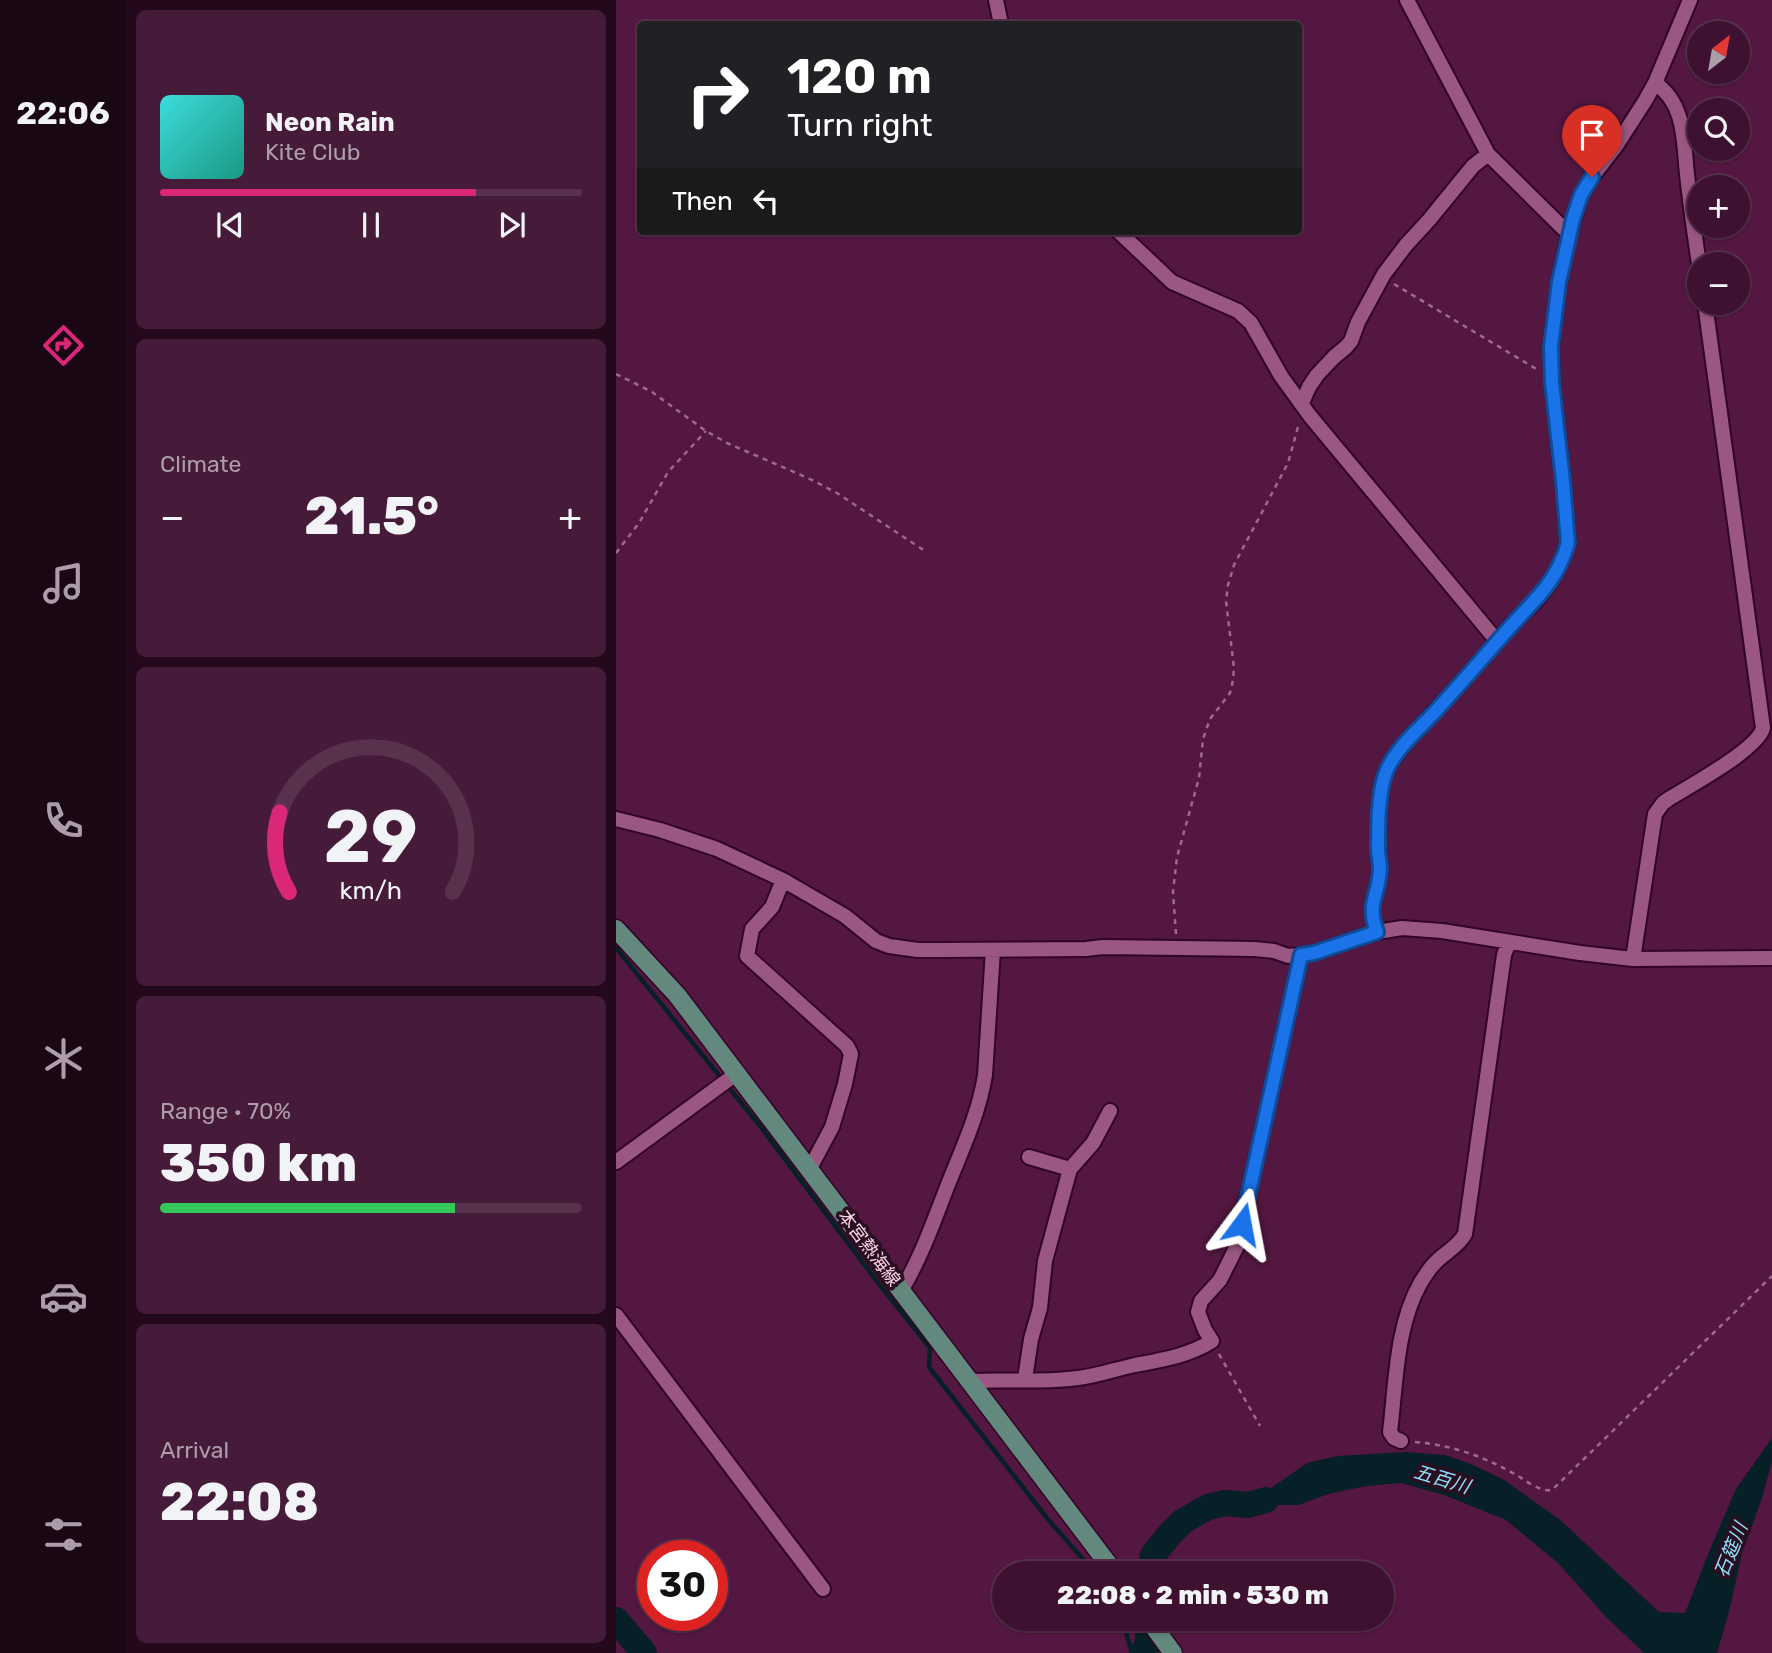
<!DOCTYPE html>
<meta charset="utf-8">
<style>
:root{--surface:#3f1131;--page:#461a39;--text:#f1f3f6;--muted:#ad9dab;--line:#58314d;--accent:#db2777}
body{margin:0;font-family:Rubik,"Noto Sans JP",sans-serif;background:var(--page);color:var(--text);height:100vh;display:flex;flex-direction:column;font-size:26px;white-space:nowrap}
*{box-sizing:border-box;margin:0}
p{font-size:23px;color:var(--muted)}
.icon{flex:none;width:38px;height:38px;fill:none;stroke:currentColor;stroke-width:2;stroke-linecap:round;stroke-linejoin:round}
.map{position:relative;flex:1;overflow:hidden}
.sheet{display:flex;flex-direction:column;gap:10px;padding:10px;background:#23091b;width:490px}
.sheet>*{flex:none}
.hud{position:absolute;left:21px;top:21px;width:665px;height:214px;border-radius:7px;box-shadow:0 2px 5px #0004,0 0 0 2px var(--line);background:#202124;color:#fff;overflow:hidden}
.needle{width:46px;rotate:31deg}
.controls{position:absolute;left:1071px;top:21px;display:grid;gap:14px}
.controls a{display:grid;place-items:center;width:63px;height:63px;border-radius:50%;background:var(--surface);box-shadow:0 2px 5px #0004,0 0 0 2px var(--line);font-size:35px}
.speed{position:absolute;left:21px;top:1540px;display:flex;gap:14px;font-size:35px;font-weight:700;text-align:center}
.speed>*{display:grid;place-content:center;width:91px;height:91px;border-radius:50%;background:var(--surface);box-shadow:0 2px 5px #0004,0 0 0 2px var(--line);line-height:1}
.speed .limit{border:10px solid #d22;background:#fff;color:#111}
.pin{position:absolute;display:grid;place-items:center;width:60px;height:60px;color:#fff;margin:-72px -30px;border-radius:50% 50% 50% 0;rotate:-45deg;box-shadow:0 0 7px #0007}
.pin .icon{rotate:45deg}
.me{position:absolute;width:77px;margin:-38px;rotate:13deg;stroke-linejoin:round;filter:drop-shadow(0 0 5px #0008)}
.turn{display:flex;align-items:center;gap:24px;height:147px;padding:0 35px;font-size:32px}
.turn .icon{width:91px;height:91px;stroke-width:2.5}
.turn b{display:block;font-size:49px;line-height:60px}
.then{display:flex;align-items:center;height:66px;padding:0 35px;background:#0003;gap:14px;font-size:26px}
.big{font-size:52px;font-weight:800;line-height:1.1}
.sheet .tile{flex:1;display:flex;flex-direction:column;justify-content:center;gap:10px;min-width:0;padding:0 24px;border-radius:10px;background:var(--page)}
.sheet .dial{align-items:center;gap:0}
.dial svg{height:182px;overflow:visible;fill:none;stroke:var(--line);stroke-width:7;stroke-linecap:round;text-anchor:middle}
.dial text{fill:var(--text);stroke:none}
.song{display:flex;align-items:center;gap:21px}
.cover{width:84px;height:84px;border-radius:10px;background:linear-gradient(135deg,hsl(180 70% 55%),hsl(170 70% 35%))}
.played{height:7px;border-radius:4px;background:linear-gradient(90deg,var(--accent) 75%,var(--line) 75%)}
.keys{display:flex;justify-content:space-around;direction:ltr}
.heat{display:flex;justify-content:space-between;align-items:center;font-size:38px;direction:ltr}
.charge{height:10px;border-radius:5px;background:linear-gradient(90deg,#34c759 70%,var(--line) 0)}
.trip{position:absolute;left:376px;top:1561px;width:402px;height:70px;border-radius:35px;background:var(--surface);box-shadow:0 2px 5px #0004,0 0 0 2px var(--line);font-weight:800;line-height:70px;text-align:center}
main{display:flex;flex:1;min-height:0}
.menu{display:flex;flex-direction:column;width:126px;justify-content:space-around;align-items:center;background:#190714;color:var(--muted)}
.menu .icon{width:49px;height:49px}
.menu .current{color:var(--accent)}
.menu b{font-size:32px;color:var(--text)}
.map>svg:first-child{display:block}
.water{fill:#071f27}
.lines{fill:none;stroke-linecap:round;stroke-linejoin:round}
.stream{stroke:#071f27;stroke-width:4.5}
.river{stroke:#071f27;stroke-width:26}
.minor-casing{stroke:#320425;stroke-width:18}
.major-casing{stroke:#320425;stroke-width:21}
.path{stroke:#9d6a8c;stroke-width:2.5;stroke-dasharray:5 5;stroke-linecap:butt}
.minor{stroke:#9a5782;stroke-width:14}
.major{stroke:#63887e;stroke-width:18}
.route-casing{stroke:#114b97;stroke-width:18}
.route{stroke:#1a73e8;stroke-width:12}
.labels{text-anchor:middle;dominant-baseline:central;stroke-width:7;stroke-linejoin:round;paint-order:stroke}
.street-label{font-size:18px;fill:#fbd4eb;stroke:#2a0f21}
.water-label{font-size:19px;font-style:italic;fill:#8ce0fc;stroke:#2a0f21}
</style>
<main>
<nav class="menu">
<b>22:06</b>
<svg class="icon current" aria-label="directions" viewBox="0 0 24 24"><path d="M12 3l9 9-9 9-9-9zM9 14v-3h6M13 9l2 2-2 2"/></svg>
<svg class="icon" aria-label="music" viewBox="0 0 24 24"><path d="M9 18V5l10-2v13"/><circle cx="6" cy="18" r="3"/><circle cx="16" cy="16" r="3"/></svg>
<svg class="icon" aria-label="phone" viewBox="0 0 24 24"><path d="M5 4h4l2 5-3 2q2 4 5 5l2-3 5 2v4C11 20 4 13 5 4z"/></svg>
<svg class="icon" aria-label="climate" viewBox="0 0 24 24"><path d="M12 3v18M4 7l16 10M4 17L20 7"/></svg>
<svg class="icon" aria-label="car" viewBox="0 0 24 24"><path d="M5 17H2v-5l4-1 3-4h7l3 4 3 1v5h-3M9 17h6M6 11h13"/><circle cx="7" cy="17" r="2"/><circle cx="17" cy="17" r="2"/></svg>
<svg class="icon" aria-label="filters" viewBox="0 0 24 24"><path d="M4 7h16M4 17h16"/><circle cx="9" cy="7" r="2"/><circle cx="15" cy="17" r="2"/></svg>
</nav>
<section class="sheet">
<div class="tile">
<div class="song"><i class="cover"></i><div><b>Neon Rain</b><p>Kite Club</p></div></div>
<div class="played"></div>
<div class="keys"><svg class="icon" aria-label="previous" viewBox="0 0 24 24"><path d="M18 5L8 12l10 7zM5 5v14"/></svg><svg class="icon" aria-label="pause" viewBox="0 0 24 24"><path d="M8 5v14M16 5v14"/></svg><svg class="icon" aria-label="next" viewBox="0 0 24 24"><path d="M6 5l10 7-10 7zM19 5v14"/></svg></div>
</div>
<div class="tile"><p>Climate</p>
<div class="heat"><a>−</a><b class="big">21.5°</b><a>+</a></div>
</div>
<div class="tile dial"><svg viewBox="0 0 100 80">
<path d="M14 69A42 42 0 1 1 86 69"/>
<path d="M14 69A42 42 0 0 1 10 34" stroke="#db2777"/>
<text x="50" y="56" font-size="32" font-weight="700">29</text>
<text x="50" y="72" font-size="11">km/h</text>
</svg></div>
<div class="tile"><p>Range · 70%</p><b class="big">350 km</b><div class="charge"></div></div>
<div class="tile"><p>Arrival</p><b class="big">22:08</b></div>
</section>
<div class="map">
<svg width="1156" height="1653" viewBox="0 0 1156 1653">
<rect width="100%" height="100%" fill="#541741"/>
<path class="water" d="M1156,1438v23l-11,40 -19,52 -13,59 -12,41h-73l-39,-37 -46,-52 -53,-44 -62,-25 -43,-12 -34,3 -20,4 -19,4 -29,11h-32l-13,4 -23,-6 27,-6 49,-34 30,-7 69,-4 39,3 26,9 33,16 55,39 100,93 26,1 26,-66 25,-58z"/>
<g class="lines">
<path class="stream" d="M0,948l144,178 119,158 51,64 -1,19 118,151 48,55
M506,1619l10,34"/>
<path class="river" d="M533,1573l4,-18 17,-21 13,-13 25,-14 17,-4 23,2 18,-5
M0,1620l28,33
M526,1653l5,-7 3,-27"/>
<defs>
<path id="minor" d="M380,0l5,24
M791,0l81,154 81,80
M1039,83c33,22 28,65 33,100 3,27 7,54 11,81
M502,231l54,51 66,29 13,12 30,53 29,40 187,225
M686,403l7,-16 8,-12 17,-18 12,-10 5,-6 7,-19 26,-48 22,-29 23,-25 44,-54 15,-12
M0,819l44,11 57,19 66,31 62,36 31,25 13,5 29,4h20l148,-1 17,-2 152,2 19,2 14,5 13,-1 13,-2 63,-21 25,-4 40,3 138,22 53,6 139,-1
M167,880l-11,27 -20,22 -5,27 100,90 4,8 -6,30 -13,43 -23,43
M761,932c-11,-30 2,-36 3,-63 0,-7 -2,-14 -2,-21 0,-23 0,-48 6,-70 7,-24 35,-49 52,-68 25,-26 47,-53 71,-80 8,-10 18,-18 27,-27 16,-17 27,-37 34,-60l-5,-62 -11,-98 -1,-37 8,-64 10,-48 12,-39 11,-18 24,-31 29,-45 10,-18 35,-83
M1017,959l22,-145 8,-11 7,-5c20,-12 88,-49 93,-70l-58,-425
M413,1157l41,12
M0,1162l120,-88
M285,1291c21,-35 33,-71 48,-109 14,-35 30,-69 36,-107l8,-125
M0,1315l207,274
M409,1379l6,-40 9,-31 5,-47 25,-92 23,-26 17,-32
M354,1381c36,-2 72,2 108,-3 19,-2 38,-9 57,-13 27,-5 53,-9 77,-24l-7,-11 -7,-18 3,-11 19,-21 17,-34 64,-291
M785,1441l-7,-3 -4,-6c6,-49 6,-107 31,-150 4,-6 8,-13 13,-18 10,-11 24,-17 31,-30l39,-279 5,-13"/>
<path id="major" d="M0,929l61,66 438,578
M532,1619l25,34"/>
</defs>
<use href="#minor" class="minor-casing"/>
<use href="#major" class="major-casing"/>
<path class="path" d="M778,284l144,86
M0,374l36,18 54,39 21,12 81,35 29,15 88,58
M0,553l23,-30 29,-51 38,-41
M560,934l-3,-42 4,-35 22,-79 4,-39 7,-20 20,-26 3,-13 1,-12 -8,-67 2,-16 6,-20 54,-102 10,-36
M603,1354l41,72
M799,1442c37,3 71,15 103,34 10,6 22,16 34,14l220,-214"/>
<use href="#minor" class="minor"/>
<use href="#major" class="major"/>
</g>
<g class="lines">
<defs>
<path id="route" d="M626,1224l59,-269 13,-2 63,-21c-11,-30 2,-36 3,-63 0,-7 -2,-14 -2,-21 0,-23 0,-48 6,-70 7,-25 32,-46 49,-64 24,-26 47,-53 71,-80 27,-32 51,-47 64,-91l-5,-62 -11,-98 -1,-37 8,-64 14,-63 8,-24 11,-18"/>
</defs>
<use href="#route" class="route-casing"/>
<use href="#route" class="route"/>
</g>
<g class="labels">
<g class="street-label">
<text transform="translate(253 1248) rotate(53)">本宮熱海線</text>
</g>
<g class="water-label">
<text transform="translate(826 1479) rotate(17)">五百川</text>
<text transform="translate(1115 1550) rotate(-68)">石筵川</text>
</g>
</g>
</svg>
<div class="controls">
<a><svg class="needle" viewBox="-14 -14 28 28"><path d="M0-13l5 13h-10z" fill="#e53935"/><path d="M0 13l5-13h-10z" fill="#ad9dab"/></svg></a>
<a><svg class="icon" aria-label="search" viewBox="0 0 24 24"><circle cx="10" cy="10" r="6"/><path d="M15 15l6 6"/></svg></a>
<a>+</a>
<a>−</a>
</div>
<div class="speed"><div class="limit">30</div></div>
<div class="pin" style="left:976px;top:177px;background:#d93025"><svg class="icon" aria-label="arrive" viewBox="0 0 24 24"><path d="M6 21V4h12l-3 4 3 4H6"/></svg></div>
<svg class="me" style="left:626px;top:1224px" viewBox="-20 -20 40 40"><path d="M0-17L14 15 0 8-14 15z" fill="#1a73e8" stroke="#fff" stroke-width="4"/></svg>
<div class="trip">22:08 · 2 min · 530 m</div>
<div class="hud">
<div class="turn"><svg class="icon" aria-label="right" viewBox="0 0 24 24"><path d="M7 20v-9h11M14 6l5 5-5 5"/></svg><div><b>120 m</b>Turn right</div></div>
<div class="then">Then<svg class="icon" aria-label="left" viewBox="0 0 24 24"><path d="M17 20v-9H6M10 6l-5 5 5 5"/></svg></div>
</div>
</div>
</main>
